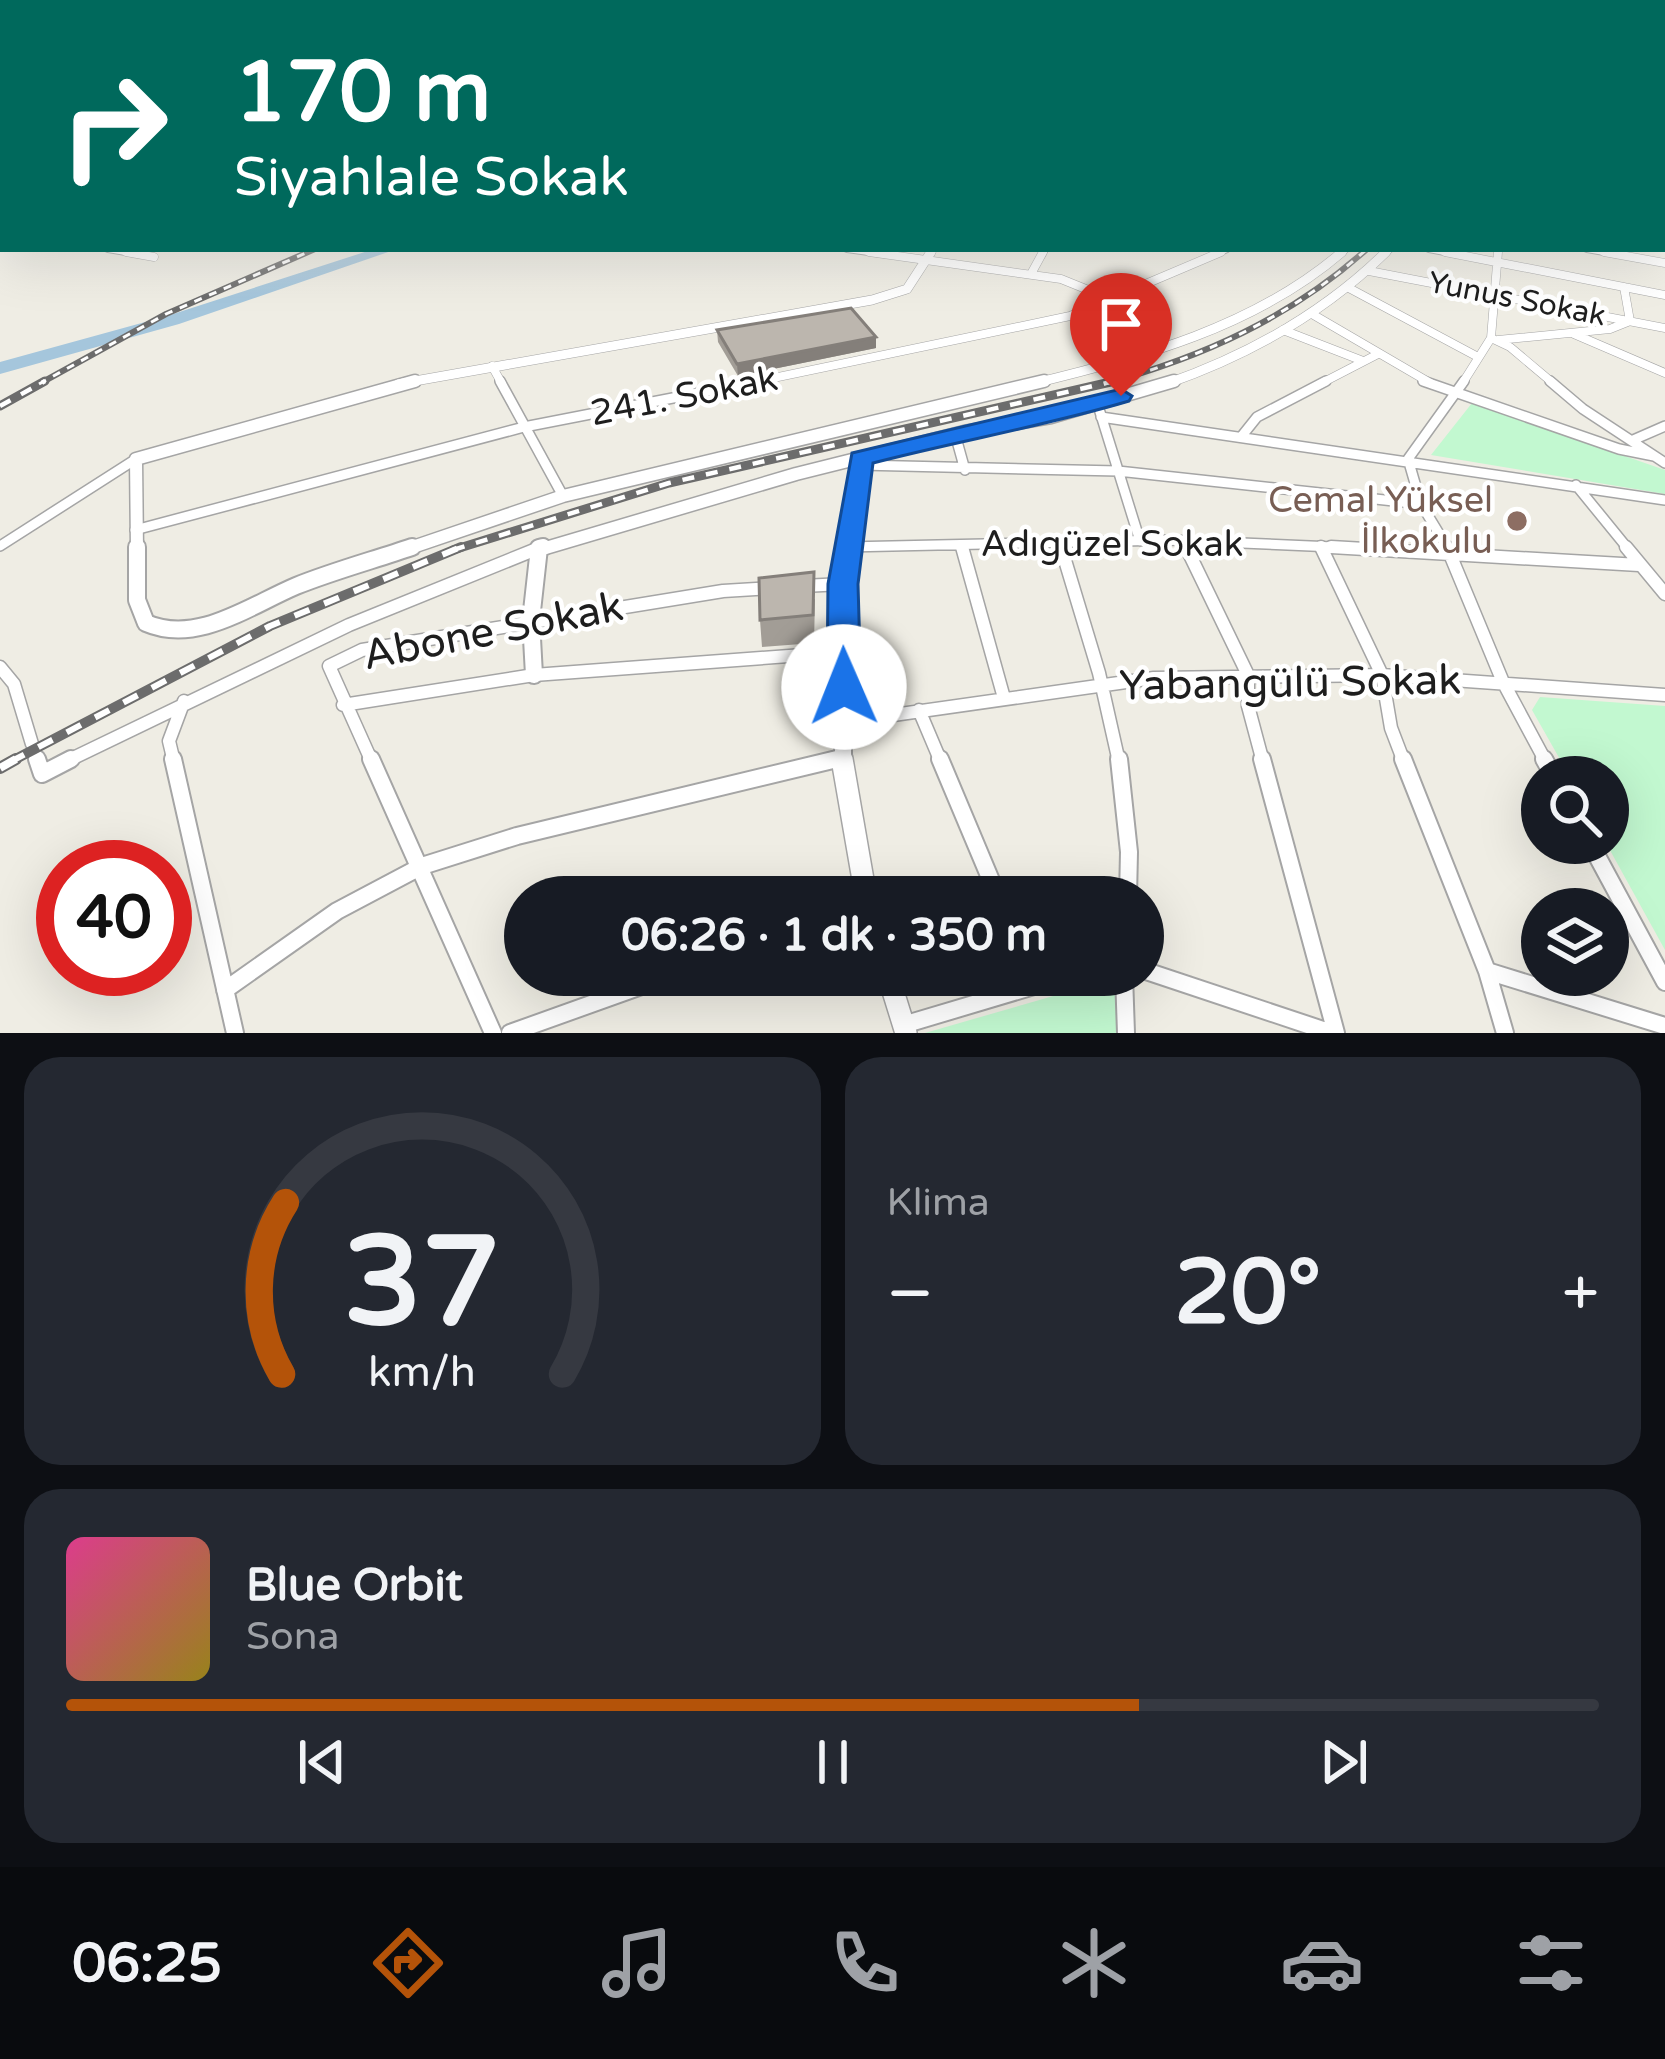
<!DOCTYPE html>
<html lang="tr">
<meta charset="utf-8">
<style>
:root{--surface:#171b24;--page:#242831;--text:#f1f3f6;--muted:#9ea1a6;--line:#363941;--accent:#b45309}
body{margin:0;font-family:"Varela Round",sans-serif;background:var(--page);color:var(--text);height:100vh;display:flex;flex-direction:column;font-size:45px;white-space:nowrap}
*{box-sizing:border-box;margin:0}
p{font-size:39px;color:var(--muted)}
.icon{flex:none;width:66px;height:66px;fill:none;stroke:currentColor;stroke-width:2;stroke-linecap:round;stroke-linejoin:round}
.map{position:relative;height:1033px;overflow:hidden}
.panel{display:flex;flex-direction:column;gap:24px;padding:24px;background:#0d0f14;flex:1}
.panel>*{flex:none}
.guide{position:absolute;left:0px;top:0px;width:1665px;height:252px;box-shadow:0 12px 48px #0002;background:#00695c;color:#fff;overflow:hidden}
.controls{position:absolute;left:1521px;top:756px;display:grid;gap:24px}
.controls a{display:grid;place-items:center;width:108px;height:108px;border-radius:50%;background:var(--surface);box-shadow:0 12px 48px #0002;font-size:60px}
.speed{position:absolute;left:36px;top:840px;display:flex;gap:24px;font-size:60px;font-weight:700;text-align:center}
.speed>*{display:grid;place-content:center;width:156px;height:156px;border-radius:50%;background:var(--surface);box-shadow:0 12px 48px #0002;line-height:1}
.speed .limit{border:18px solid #d22;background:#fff;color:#111}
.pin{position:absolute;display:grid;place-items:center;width:102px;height:102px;color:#fff;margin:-123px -51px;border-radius:50% 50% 50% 0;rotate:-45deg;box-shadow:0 0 12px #0007}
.pin .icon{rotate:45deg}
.me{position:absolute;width:132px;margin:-66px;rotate:359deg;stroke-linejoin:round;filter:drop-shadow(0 0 9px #0008)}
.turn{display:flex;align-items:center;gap:42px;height:252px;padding:0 36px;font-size:54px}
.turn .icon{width:156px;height:156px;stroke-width:2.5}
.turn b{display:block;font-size:84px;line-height:102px}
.big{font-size:90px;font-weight:700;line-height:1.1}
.panel .card{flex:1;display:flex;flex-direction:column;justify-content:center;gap:18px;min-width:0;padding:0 42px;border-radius:36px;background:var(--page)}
.panel .dial{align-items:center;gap:0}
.dial svg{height:312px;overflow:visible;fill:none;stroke:var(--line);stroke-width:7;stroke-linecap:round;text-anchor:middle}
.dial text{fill:var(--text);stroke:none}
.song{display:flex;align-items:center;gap:36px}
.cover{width:144px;height:144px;border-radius:18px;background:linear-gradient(135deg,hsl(330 70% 55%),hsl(50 70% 35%))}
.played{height:12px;border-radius:6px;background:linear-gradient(90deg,var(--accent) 70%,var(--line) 70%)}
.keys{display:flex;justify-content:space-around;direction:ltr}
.heat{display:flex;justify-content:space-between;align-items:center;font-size:66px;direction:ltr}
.panel .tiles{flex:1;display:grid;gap:24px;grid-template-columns:1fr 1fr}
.card:last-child{grid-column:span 2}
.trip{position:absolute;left:504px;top:876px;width:660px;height:120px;border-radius:60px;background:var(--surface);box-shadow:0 12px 48px #0002;font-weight:700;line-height:120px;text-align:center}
.menu{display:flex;height:192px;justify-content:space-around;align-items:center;background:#090b0e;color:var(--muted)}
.menu .icon{width:84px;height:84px}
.menu .active{color:var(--accent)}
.menu b{font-size:54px;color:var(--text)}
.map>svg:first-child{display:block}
.park{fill:#c2f8d0}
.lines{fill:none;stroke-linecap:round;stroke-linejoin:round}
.river{fill:#a5c6dc;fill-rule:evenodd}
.minor-far4-casing{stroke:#a5a5a5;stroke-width:8}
.minor-far3-casing{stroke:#a5a5a5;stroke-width:9}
.minor-far2-casing{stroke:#a5a5a5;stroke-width:12}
.minor-far1-casing{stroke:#a5a5a5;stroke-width:15}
.minor-casing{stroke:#a5a5a5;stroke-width:20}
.tertiary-far4-casing{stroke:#a5a5a5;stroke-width:9}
.tertiary-far3-casing{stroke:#a5a5a5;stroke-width:10}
.tertiary-far2-casing{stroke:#a5a5a5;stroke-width:15}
.tertiary-far1-casing{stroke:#a5a5a5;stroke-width:20}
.tertiary-casing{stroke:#a5a5a5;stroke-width:24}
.secondary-casing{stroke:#547407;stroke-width:4}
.minor-far4{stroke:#fff;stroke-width:6}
.minor-far3{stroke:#fff;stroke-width:8}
.minor-far2{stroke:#fff;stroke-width:9}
.minor-far1{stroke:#fff;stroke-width:12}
.minor{stroke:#fff;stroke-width:16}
.tertiary-far4{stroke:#fff;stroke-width:8}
.tertiary-far3{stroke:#fff;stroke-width:9}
.tertiary-far2{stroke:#fff;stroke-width:12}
.tertiary-far1{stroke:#fff;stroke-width:16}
.tertiary{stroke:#fff;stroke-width:21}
.secondary{fill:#e9f8b9;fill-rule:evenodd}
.rail-far3-casing{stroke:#6c6c6c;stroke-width:6}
.rail-far2-casing{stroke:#6c6c6c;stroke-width:9}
.rail-far1-casing{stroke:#6c6c6c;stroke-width:10}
.rail-casing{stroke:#6c6c6c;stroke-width:12}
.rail-far3{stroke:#fff;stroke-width:3;stroke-dasharray:8;stroke-linecap:butt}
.rail-far2{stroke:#fff;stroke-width:4.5;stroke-dasharray:12;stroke-linecap:butt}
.rail-far1{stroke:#fff;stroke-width:6;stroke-dasharray:16;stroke-linecap:butt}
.rail{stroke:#fff;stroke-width:8;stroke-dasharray:21;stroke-linecap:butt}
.wall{fill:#a29d96}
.shaded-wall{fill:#847f7a}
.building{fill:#bcb6ae;stroke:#847f7a;stroke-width:3}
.route{fill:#1a73e8;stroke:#114b97;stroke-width:3}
.education-dot{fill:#8d6e63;stroke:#fff;stroke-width:4.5}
.labels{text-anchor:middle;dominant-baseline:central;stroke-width:9;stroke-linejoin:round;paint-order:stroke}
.far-street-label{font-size:30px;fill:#1e1e1e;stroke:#fff}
.street-label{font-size:36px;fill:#1e1e1e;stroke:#fff}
.education-label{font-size:36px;fill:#785e54;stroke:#fff;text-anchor:end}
.near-street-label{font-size:42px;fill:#1e1e1e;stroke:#fff}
</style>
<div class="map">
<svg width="1665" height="1033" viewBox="0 0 1665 1033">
<rect width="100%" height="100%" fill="#efede4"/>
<path class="park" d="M1472,403l193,67v24l-234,-39z
M1540,697l125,9v244l-59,-107 2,-66h-38l-38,-67z
M1119,977l-3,56h-191z"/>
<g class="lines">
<path class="river" d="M374,249h23l-218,75 -179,50v-12l167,-46z"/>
<defs>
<path id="minor-far4" d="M108,249l35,6
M847,249l43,6
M1429,249l31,6
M1587,249l34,6
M1042,255l3,-6
M1214,255l13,-6
M1498,255v-6"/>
<path id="minor-far3" d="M126,252l28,5
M869,252l192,27 52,21
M1445,252l220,43
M1604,252l61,11
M1369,271l296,57
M1031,274l12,-22
M1347,287l131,70
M1312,314l120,70
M1283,330l80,31
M1574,334l91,39
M1491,338l19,9 44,37
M1498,340l112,-11 20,-8 -6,-34
M492,366l10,18
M745,384l325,-68 151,-64
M1320,384l58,-30
M1462,384l29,-46 7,-86"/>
<path id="minor-far2" d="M500,381l63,115
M1423,381l196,68 35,7
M1550,381l33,28 82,54
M1100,412l40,129
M1101,417l564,83
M955,434l10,36
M1241,437l16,-20 69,-36
M1633,440l32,-14
M860,465l258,6 303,33
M1576,485l53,65
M135,530l389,-103 236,-46
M1183,541l4,9
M1060,543l2,7
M962,545l1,5
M0,546l136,-87
M846,547l325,-7 232,10
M534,550l5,-2
M1449,550l-28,-46 -13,-45 56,-78"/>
<path id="minor-far1" d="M846,547h11
M962,547l42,151
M1061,547l38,126 20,89
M1186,547l62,128v31l15,56
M1321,547l61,128 9,53 13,34
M1331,547l308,18
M1447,547l56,135 43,80
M1626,547l39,47
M803,586l40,-2
M0,667l14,17 18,60
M343,705l191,-30 309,-23
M919,710l22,52
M844,722l310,-44 228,-3 283,20
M35,754l3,8
M65,762l284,-137 190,-77
M174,762l-5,-21 15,-40
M372,762l-43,-96 33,-16 361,-59 50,-3
M825,762l17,-4"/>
<path id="minor" d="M37,759l5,15 29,-15
M173,759l62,274
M371,759l122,274
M940,759l58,138
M1119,759l10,93 -1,45
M1262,759l74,274
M1403,759l84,212 18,62
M1544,759l10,18
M1590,843l75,139
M1143,970l189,63
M1487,971l178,55
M1124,975l2,58
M225,990l112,-79 85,-45 95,-30 320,-77
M903,1025l168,-50
M510,1033l162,-58"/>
<path id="tertiary-far4" d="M929,255l4,-6
M1338,255l7,-6
M1383,255l6,-6"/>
<path id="tertiary-far3" d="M398,384l474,-84 35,-11 24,-37
M1031,384c109,-26 224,-57 311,-132
M1166,384c83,-29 157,-70 220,-132"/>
<path id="tertiary-far2" d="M137,550l-1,-91 279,-78
M404,550l159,-54 481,-115
M539,550l257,-76 168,-42 87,-15 123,-36
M848,550l13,-91"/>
<path id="tertiary-far1" d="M137,547v53l9,23c51,22 103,-17 150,-37 37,-15 78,-26 116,-39
M534,675l-3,-55 8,-72 4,-1
M843,762v-178l5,-37"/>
<path id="tertiary" d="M842,759l24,138
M888,975l18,58"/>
<path id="secondary" d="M0,153h3v3h-3z
M1662,222h3v6h-3z"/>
</defs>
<use href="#minor-far4" class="minor-far4-casing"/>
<use href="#minor-far3" class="minor-far3-casing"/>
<use href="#minor-far2" class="minor-far2-casing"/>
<use href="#minor-far1" class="minor-far1-casing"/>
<use href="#minor" class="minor-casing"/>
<use href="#tertiary-far4" class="tertiary-far4-casing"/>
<use href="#tertiary-far3" class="tertiary-far3-casing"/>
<use href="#tertiary-far2" class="tertiary-far2-casing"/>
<use href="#tertiary-far1" class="tertiary-far1-casing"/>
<use href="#tertiary" class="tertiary-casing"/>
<use href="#secondary" class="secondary-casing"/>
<use href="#minor-far4" class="minor-far4"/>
<use href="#minor-far3" class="minor-far3"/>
<use href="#minor-far2" class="minor-far2"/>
<use href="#minor-far1" class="minor-far1"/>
<use href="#minor" class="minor"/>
<use href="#tertiary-far4" class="tertiary-far4"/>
<use href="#tertiary-far3" class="tertiary-far3"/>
<use href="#tertiary-far2" class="tertiary-far2"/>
<use href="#tertiary-far1" class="tertiary-far1"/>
<use href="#tertiary" class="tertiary"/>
<use href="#secondary" class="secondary"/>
<defs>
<path id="rail-far3" d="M39,384l127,-70 149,-65
M1104,384c99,-27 186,-66 263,-135"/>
<path id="rail-far2" d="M0,406l45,-25
M453,550l216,-67 446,-102"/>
<path id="rail-far1" d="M10,762l260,-136 191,-79"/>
<path id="rail" d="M0,768l16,-9"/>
</defs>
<use href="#rail-far3" class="rail-far3-casing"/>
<use href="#rail-far2" class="rail-far2-casing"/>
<use href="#rail-far1" class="rail-far1-casing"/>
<use href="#rail" class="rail-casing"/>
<use href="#rail-far3" class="rail-far3"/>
<use href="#rail-far2" class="rail-far2"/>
<use href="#rail-far1" class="rail-far1"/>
<use href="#rail" class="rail"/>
</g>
<path class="wall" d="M717,330l159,7v11l-138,28 -20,-34z
M815,599l-1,44 -52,4 -2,-27z"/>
<path class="shaded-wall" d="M876,337v11l-138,28 -1,-12z"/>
<path class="building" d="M851,308l25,29 -139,27 -20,-34z
M814,572l-1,43 -53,5 -1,-42z"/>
<linearGradient id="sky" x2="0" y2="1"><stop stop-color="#8dbbe3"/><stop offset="0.51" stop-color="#f8f7f3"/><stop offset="1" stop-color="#f8f7f3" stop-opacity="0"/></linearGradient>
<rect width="1665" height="298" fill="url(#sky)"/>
<path class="route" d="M1121,389l11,7 -3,5c-84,25 -171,40 -256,62l-15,121 3,103 -5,9 -12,4 -12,-4 -5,-9 1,-103 24,-131z"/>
<circle class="education-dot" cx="1517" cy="521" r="12"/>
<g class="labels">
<g class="far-street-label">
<text transform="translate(1517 299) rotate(11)">Yunus Sokak</text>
</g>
<g class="street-label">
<text transform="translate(684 396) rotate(-11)">241. Sokak</text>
<text x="1112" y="544">Adıgüzel Sokak</text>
</g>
<g class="education-label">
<text x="1493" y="500">Cemal Yüksel<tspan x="1493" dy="41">İlkokulu</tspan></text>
</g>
<g class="near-street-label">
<text transform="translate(493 631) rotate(-11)">Abone Sokak</text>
<text transform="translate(1290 683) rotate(-1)">Yabangülü Sokak</text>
</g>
</g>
</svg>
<div class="controls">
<a><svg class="icon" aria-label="search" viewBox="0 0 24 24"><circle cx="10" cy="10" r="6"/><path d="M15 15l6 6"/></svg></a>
<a><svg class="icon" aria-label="layers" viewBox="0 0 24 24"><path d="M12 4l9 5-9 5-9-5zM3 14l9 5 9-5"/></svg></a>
</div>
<div class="speed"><div class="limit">40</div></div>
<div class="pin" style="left:1121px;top:396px;background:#d93025"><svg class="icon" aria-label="arrive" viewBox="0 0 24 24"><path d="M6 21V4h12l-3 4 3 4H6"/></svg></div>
<svg class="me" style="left:844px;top:687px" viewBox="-20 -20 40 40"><circle r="19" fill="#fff"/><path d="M0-13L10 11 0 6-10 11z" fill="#1a73e8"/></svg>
<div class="trip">06:26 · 1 dk · 350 m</div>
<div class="guide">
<div class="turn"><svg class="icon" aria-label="right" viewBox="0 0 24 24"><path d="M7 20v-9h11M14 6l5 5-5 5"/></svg><div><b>170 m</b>Siyahlale Sokak</div></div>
</div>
</div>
<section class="panel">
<div class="tiles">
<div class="card dial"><svg viewBox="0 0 100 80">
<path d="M14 69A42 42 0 1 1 86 69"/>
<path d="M14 69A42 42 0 0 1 15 25" stroke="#b45309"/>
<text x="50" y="56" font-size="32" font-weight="700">37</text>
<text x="50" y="72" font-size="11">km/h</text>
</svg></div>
<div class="card"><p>Klima</p>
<div class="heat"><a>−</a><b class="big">20°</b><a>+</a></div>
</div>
<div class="card">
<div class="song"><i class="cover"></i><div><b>Blue Orbit</b><p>Sona</p></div></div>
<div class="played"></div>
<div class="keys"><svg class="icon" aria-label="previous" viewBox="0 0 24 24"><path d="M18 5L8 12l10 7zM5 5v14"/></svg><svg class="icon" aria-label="pause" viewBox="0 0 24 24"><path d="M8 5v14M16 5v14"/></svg><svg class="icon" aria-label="next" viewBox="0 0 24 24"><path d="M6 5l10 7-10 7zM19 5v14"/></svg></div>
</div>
</div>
</section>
<nav class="menu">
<b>06:25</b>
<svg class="icon active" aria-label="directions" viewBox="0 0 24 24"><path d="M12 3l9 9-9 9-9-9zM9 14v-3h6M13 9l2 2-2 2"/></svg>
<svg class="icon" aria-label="music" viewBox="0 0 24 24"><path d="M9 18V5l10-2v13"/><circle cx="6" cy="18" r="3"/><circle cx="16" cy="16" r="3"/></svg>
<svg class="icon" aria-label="phone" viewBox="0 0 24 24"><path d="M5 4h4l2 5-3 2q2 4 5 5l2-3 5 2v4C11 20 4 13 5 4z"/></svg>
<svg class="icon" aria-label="climate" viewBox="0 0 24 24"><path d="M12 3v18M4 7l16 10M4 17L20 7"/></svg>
<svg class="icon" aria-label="car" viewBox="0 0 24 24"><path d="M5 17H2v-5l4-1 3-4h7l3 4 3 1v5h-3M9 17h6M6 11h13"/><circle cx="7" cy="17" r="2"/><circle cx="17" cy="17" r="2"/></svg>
<svg class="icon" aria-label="filters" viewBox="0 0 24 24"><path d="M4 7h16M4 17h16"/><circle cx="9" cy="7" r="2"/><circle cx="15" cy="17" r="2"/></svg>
</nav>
